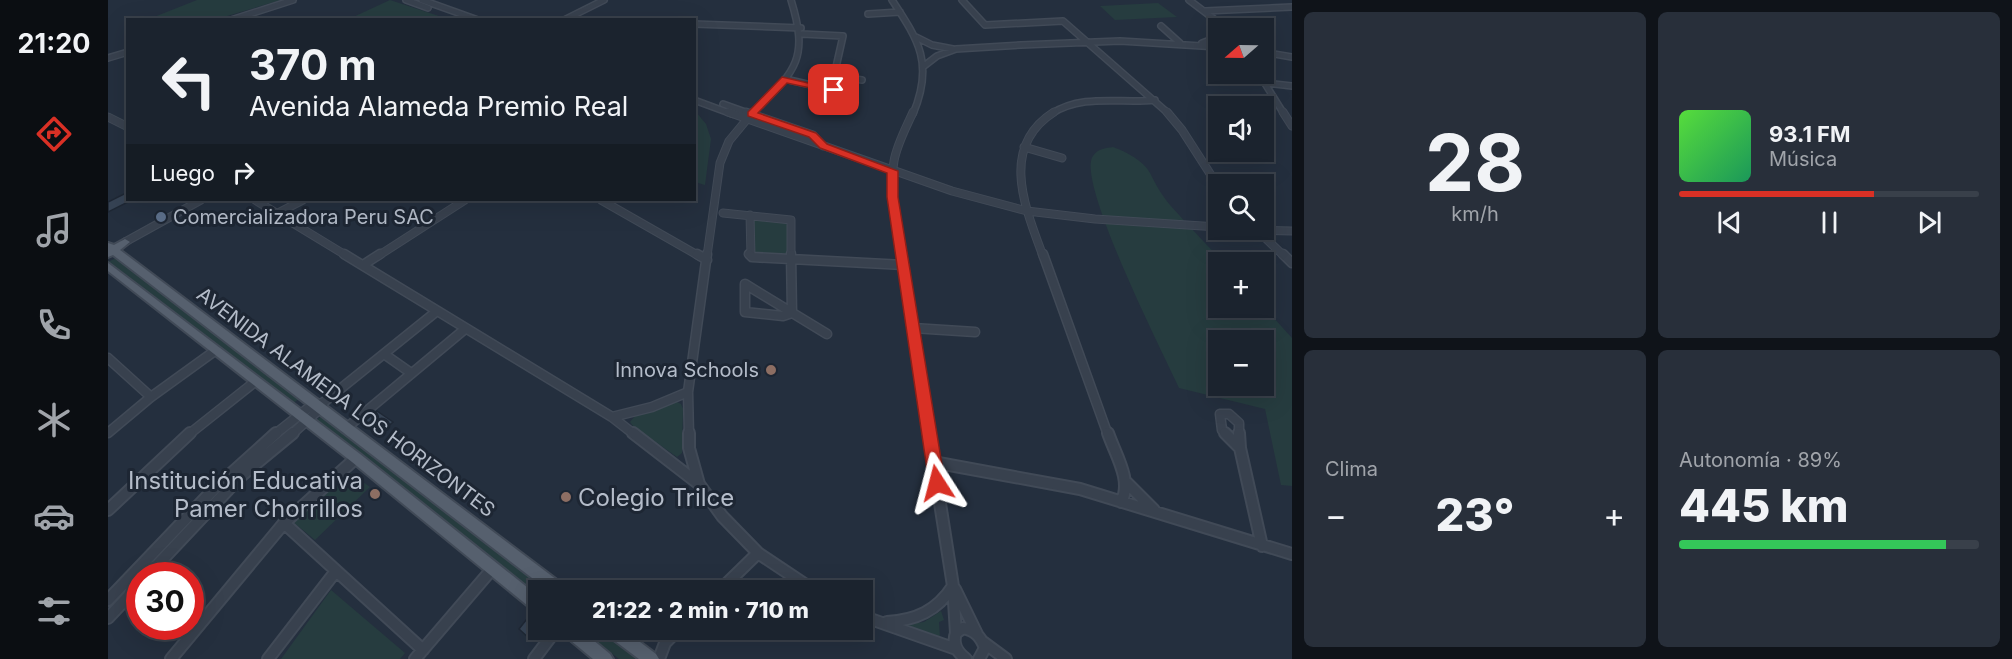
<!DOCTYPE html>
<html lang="es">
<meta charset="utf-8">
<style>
:root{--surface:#1b232e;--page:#282f3a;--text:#f1f3f6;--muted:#a0a4aa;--line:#39404a;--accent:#d93025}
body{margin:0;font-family:Inter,sans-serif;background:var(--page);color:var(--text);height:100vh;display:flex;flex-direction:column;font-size:22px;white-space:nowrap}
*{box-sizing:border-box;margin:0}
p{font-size:20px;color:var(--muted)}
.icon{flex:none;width:33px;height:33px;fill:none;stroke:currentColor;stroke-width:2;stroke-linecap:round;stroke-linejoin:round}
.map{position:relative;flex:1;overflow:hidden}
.details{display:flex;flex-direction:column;gap:12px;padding:12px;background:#0f1319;width:720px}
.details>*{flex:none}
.top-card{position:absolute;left:18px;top:18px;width:570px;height:183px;border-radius:0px;box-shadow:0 6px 24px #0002,0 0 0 2px var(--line);background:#1b232e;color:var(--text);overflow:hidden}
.needle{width:39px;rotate:250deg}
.fabs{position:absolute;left:1100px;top:18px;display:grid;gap:12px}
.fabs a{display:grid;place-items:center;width:66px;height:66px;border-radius:0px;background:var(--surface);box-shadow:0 6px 24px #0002,0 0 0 2px var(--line);font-size:30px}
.speed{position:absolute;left:18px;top:562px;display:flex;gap:12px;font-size:30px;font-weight:700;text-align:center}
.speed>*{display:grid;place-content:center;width:78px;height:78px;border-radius:50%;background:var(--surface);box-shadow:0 6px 24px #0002,0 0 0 2px var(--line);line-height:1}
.speed .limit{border:9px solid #d22;background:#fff;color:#111}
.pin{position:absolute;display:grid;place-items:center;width:51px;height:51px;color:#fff;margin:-26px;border-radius:12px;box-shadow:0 3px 9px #0006}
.me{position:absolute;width:66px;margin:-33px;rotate:351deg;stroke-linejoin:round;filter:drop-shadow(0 0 4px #0008)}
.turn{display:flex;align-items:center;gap:21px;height:126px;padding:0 24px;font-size:27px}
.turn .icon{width:78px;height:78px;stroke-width:2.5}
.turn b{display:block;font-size:42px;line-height:51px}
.then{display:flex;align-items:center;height:57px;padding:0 24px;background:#0003;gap:12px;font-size:22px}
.big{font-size:45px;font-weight:800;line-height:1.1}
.details .tile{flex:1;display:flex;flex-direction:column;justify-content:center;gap:9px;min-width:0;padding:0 21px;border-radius:9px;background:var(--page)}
.details .dial{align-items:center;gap:0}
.dial b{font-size:78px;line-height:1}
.song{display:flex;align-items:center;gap:18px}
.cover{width:72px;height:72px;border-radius:9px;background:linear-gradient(135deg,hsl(110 70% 55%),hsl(150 70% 35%))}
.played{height:6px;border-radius:3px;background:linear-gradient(90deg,var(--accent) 65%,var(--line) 65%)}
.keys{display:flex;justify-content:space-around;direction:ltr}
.heat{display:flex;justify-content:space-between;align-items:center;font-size:33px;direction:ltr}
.charge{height:9px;border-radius:4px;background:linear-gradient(90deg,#34c759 89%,var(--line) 0)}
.details .tiles{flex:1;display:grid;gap:12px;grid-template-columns:repeat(2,1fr)}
.trip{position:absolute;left:420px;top:580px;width:345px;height:60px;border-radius:0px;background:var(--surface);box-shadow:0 6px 24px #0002,0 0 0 2px var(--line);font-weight:800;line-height:60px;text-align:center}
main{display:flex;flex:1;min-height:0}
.dock{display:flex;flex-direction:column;width:108px;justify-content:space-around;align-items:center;background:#0b0e12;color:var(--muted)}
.dock .icon{width:42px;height:42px}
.dock .on{color:var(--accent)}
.dock b{font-size:27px;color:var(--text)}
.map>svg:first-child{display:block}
.green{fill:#263c3f;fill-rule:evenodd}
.building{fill:#364354;stroke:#1f2835;stroke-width:1.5}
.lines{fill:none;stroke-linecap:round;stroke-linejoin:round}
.minor-far3-casing{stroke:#414a57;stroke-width:8}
.minor-far2-casing{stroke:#414a57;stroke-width:9}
.minor-far1-casing{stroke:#414a57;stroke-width:11}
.minor-casing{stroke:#414a57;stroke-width:14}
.major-casing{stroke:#414a57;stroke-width:4}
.minor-far3{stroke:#38414e;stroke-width:5}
.minor-far2{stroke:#38414e;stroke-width:7}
.minor-far1{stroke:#38414e;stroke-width:8}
.minor{stroke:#38414e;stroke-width:10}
.major{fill:#56606e;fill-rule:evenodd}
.route{fill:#d93025;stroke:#8d1f18;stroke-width:1.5}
.service-dot{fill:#5c6f8a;stroke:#1d2633;stroke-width:2}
.education-dot{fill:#8d6e63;stroke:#1d2633;stroke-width:2}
.labels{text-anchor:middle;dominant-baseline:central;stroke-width:6;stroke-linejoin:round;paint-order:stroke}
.poi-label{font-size:20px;fill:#b4bcc9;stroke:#1d2633;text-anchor:start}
.street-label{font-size:20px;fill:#b4bcc9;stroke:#1d2633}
.near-poi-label{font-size:24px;fill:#b4bcc9;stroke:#1d2633;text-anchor:end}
</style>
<main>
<nav class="dock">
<b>21:20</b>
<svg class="icon on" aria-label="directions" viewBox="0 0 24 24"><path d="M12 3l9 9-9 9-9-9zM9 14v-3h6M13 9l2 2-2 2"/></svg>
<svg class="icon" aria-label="music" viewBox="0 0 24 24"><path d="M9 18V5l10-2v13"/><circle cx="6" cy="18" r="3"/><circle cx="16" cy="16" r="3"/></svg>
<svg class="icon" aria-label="phone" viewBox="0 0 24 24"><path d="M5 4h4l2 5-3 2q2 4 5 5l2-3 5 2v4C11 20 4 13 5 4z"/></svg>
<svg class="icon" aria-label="climate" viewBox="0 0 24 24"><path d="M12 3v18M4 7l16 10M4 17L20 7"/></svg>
<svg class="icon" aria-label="car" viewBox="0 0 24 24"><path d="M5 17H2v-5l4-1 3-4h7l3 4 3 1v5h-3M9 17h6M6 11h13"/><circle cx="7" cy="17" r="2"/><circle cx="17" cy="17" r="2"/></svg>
<svg class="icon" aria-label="filters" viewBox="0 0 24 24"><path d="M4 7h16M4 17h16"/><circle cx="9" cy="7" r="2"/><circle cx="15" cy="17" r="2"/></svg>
</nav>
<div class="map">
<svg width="1184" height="659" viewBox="0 0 1184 659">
<rect width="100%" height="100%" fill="#242f3e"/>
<path class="green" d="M89,0h84l-64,19h-68z
M282,0l58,19h-99z
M1050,3l19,14 -62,3 -15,-14z
M588,112l10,12 5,15 -6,46 -10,-3 -1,-68z
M1005,147c13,5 30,13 37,26 6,12 11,21 20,32 17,19 35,38 53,57h-5v46l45,-2 29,32v148l-11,-1 -16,-76 -86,-21c-15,-33 -104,-208 -86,-232 4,-7 13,-8 20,-9zM1110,340h45v46h-45z
M645,219l34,3v32l-34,-1z
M8,258l184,140 -8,6 -184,-142z
M567,401l6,3 2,5 -1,44 -5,4 -44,-31 -3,-4 5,-6z
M215,415l229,176h-14v6l-224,-175z
M240,471l22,16 -55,53 -22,-18z
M223,590l74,63 -5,6h-119z
M833,611l3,9 -5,2 1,16h-6l-27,-11 1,-3 16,-2z
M474,630h21l38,29h-22z"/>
<path class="building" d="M20,192v10l-20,10v-10z
M269,411l16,11 -15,13 -16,-12z
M422,615l8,7v9l-7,9 -12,-11z"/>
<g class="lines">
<defs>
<path id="minor-far3" d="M298,0l22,8
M314,0l56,20
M784,0c27,41 42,64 21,114
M854,0l23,25 78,-4 106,93
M1081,0l37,28
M1097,11l87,-4
M760,14l32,-2
M123,20l62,-20
M456,20l40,-20
M586,24l107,4
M1053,26l19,17
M694,34l41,2 -9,40 -8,13
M808,37l16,8 21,4
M1094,43l16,-6
M1155,52l29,5
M0,58l20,-6
M816,66l13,-10 19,-7 65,-4 99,-4 98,6
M1151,74l25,40
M726,76l28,4
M677,79l70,16
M1157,83l27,3
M586,100l38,14
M615,104l28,10
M644,114c42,-42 58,-53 39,-114
M943,114c32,-21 70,-10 104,-14"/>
<path id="minor-far2" d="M620,112l224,79 75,20 68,8 123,8
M638,112l67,23 10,11
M1059,112l15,18 36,56
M1175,112l9,14
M0,117l20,10
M916,147l38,11
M147,200l92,56
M493,200l98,56
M170,213l25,-13
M615,213l68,7v36
M642,215l1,41
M1148,230l36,1
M1149,230l27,26
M17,242l76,-42
M270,256l87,-56
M599,256l13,-93 9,-22 24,-29
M794,256c-5,-31 -14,-64 -8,-95 3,-17 12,-33 19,-49
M935,256c-18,-49 -44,-109 11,-144"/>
<path id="minor-far1" d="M236,254l268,163 23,18
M589,254l10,6
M641,254l3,3 152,8
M683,254l1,59
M794,254l28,181
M935,254l65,181
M1175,254l9,9
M255,265l17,-11
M684,313l-9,3 -38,-4v-28l82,50
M805,328l62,4
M276,354l27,19
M0,358l43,39
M504,417l40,-10 36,-15
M237,429l120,-100
M0,433l43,-36 65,-47
M80,435l68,-54
M166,435l33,-26 17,-7 113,-91
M183,435l32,-29
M581,435l-1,-43 19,-138
M1119,435l-5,-5 -2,-16h9l10,9v12"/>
<path id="minor" d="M525,433l66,51 23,32 36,37 57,38
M581,433v15l10,36
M821,433l24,153 3,47
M1000,433c7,21 25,48 13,69
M1117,433l15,15
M1131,433l1,15
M1132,448l22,98
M825,462l147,27 212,65
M1017,481l29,29
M0,510l82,-77
M176,523l139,127
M39,576l94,-100 52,-43
M847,589l22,45
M611,591l39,-38
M0,600l106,-111 62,-56
M754,616l94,33
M0,618l32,-34
M779,622c29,-2 50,-11 66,-36
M875,642l23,17
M63,659l113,-136 72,-65
M160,659l68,-88
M307,659l78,-91
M426,659l22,-29
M551,659l6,-16 13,-13
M858,659c-9,-7 -14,-15 -10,-26l7,-5c12,2 18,9 22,20l-6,11"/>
<path id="major" d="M17,239l5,3 -10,8 445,336 2,5h-18l-436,-336 -5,2v-14l6,2z
M0,263l252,191 178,142v16l-5,-2 -181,-148 -244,-191z
M454,630h19l29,24 3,5h-20l-29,-24z
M497,630h19l32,24 3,5h-20l-32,-24z"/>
</defs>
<use href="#minor-far3" class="minor-far3-casing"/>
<use href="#minor-far2" class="minor-far2-casing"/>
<use href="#minor-far1" class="minor-far1-casing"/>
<use href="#minor" class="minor-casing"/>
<use href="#major" class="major-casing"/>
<use href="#minor-far3" class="minor-far3"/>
<use href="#minor-far2" class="minor-far2"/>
<use href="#minor-far1" class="minor-far1"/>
<use href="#minor" class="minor"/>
<use href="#major" class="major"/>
</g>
<path class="route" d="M674,77l57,13 -5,3 -47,-10 -29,30 58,20 11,11 71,27v26l47,286 -2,5 -6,2 -6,-2 -2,-5 -42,-286v-24l-67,-25 -11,-11 -61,-21v-4z"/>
<circle class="service-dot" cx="53" cy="217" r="6"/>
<g class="education-dot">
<circle cx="663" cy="370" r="6"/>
<circle cx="267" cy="494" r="6"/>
<circle cx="458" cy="497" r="6"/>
</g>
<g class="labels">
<g class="poi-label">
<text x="65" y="217">Comercializadora Peru SAC</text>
<text x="651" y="370" text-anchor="end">Innova Schools</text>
</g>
<g class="street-label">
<text transform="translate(238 402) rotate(37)">AVENIDA ALAMEDA LOS HORIZONTES</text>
</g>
<g class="near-poi-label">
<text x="255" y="480">Institución Educativa<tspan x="255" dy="28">Pamer Chorrillos</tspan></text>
<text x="470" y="497" text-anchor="start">Colegio Trilce</text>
</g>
</g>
</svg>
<div class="fabs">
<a><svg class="needle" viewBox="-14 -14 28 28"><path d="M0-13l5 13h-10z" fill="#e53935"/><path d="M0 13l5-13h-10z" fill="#a0a4aa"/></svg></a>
<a><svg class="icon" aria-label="sound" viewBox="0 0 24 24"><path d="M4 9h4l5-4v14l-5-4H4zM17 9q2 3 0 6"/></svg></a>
<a><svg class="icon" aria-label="search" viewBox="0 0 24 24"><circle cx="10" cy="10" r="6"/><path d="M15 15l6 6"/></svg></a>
<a>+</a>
<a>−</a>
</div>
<div class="speed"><div class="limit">30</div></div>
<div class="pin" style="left:726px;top:90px;background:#d93025"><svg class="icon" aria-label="arrive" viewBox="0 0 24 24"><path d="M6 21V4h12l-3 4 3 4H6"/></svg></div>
<svg class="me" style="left:829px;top:483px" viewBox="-20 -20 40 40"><path d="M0-17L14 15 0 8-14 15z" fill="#d93025" stroke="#fff" stroke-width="4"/></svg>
<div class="trip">21:22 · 2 min · 710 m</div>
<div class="top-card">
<div class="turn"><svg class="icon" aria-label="left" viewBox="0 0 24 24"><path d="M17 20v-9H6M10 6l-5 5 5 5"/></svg><div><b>370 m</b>Avenida Alameda Premio Real</div></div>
<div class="then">Luego<svg class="icon" aria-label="right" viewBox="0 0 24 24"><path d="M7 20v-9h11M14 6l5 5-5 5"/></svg></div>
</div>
</div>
<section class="details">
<div class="tiles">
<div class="tile dial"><b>28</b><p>km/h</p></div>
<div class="tile">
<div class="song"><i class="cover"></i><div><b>93.1 FM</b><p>Música</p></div></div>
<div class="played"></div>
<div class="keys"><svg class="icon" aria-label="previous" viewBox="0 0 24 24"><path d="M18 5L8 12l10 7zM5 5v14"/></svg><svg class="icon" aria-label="pause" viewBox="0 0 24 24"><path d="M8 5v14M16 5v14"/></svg><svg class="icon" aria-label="next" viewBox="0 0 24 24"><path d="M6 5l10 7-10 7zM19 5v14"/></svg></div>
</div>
<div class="tile"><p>Clima</p>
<div class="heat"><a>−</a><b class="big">23°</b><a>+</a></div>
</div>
<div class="tile"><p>Autonomía · 89%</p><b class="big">445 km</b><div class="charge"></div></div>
</div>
</section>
</main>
